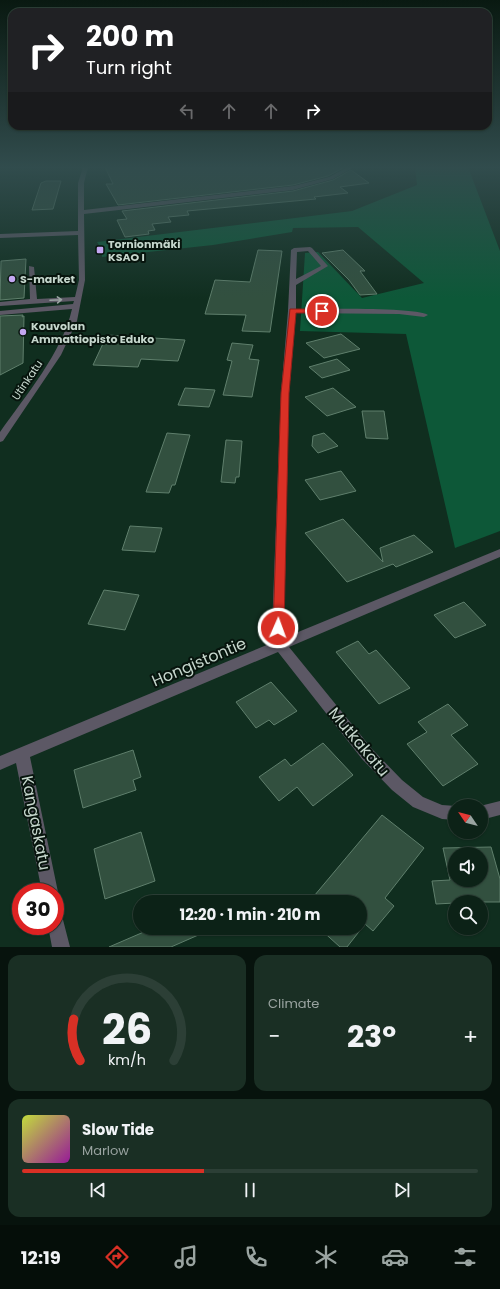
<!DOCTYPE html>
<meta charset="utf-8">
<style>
:root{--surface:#0c2217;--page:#1a2f24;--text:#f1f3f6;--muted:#9aa4a1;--line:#2c3f36;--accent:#d93025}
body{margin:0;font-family:Poppins,sans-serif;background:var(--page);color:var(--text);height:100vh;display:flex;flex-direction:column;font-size:15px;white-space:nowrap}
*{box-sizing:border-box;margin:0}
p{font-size:13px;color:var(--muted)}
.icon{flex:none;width:22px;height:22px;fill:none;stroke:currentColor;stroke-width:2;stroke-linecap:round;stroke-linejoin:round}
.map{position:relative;height:947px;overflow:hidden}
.sheet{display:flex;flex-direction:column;gap:8px;padding:8px;background:#07130d;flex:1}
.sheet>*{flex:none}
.hud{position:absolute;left:8px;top:8px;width:484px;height:122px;border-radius:12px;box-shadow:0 1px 3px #0004,0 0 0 1px var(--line);background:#202124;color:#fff;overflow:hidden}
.needle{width:26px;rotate:305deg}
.controls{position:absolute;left:448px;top:799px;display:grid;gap:8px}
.controls a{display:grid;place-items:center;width:40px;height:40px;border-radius:50%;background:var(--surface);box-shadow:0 1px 3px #0004,0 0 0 1px var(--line);font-size:20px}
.speed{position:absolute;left:12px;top:883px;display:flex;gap:8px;font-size:20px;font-weight:700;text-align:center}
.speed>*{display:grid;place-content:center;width:52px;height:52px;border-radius:50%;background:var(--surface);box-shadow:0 1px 3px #0004,0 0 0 1px var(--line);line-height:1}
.speed .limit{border:6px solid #d22;background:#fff;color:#111}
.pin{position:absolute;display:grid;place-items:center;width:34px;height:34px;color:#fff;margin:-17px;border:2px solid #fff;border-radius:50%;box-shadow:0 1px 4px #0007}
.me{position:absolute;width:44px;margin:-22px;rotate:2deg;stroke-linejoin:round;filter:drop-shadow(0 0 3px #0008)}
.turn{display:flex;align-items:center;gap:14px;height:84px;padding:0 12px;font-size:18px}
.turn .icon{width:52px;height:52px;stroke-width:2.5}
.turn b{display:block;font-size:28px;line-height:34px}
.lanes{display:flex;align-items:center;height:38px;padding:0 12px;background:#0003;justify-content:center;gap:20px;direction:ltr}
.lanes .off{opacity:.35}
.big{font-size:30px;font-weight:700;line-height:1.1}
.sheet .tile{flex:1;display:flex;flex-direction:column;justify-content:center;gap:6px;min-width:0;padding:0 14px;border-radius:12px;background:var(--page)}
.sheet .dial{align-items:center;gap:0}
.dial svg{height:104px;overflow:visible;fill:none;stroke:var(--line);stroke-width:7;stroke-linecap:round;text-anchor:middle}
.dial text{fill:var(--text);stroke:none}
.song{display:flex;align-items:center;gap:12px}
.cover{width:48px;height:48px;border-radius:6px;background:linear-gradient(135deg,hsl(70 70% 55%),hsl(300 70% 35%))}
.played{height:4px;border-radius:2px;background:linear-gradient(90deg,var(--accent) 40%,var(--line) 40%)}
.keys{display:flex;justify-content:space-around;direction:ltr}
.heat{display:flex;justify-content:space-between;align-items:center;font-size:22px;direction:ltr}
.sheet .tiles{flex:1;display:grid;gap:8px;grid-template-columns:1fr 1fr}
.tile:last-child{grid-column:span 2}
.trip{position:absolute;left:133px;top:895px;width:234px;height:40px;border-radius:20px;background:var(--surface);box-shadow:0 1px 3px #0004,0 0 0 1px var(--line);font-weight:700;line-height:40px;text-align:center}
.dock{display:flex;height:64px;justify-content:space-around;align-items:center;background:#050e09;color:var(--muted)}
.dock .icon{width:28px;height:28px}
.dock .current{color:var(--accent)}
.dock b{font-size:18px;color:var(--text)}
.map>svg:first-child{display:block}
.green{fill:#0d5838}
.building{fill:#32503f;stroke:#5f7f6c;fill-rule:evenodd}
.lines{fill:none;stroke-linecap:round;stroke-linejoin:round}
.minor{fill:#5c5865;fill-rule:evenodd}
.oneway{stroke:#9ba4a3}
.route{fill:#d93025;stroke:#8d1f18}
.poi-dot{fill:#c3a7f2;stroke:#07140d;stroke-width:1.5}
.labels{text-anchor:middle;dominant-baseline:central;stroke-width:4;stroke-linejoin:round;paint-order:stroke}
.far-poi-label{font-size:11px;font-weight:bold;fill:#c5d6cc;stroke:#07140d;text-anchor:start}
.far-street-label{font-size:11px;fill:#c5d6cc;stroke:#07140d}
.near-street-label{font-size:16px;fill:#c5d6cc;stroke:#07140d}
</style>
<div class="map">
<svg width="500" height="947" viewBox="0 0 500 947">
<rect width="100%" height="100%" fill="#102e1f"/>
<path class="green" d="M415,167h53l32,84v280l-45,17 -49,-214 -106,-3 5,-78 13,-1 44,46 62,-15 -66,-56 -65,1 -1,4 -79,13 -111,12v-7l-5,-8 255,-31 65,-26z"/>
<path class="building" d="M105,167h240l-17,9 -35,9 -175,20 -12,-21h7z
M351,170l18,13 -29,4 8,6 -34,4 2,2 -129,12 2,4 -21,2 3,5 -19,2 3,6 -7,1 1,3 -24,3 -8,-17 10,-1 -5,-8 171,-20 40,-11z
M46,181h15l-8,28 -21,1 9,-27z
M258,250l24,1 -12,81 -28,-1 4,-16 -41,-1 10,-34 35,2z
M343,250l22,21h-5l17,23 -17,1 -11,-15 -27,-27z
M26,259l-2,39 -24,2 1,-39z
M23,315l-1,2 2,-1 -1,47 -23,12v-59z
M341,334l19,15 -36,9 -18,-15z
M107,335l78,5 -7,21 -37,-2 -3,8 -45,-2z
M232,343l21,2 -4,14 10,1 -7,37 -29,-2 9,-34 -5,-1z
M337,359l13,11 -28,8 -13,-11z
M185,388l30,2 -6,17 -31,-2z
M333,388l23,19 -29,9 -22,-19z
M362,411h22l4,28 -22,-1z
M167,433l23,2 -15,50h-3l-3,8 -23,-1z
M324,433l14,13 -20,7 -6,-7 1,-10z
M226,440l16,1 -3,36h-3l-1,6 -14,-1z
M341,471l15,20 -36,9 -15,-20z
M343,519l40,43 -3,-14 34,-13 19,17 -37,15 -3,-3 -46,18 -42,-49z
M130,526l32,2 -7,24 -33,-2z
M104,590l35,5 -14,35 -37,-6z
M464,602l22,23 -31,13 -21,-23z
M358,641l11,13 7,-4 34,38 -31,16 -43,-52z
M271,682l26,29 -23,14 -5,-5 -13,8 -20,-26z
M448,704l20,21 -17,10 27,29 -35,22 -36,-42 20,-12 -9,-10z
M323,743l30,32 -40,31 -16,-19 -18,14 -20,-24 26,-18 6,7z
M133,750l8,27 -8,3 3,10 -53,18 -9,-38z
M382,815l42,33 -39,50 9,8 -21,25 -8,-7 -18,23h-7l-21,-19h41v-26h-51z
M141,832l14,49 -50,18 -11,-50z
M491,847l9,32v23h-45v1l-19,1 -4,-23 18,-1 -7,-32zM455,854h26v26h-26z
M153,928h59v1l-41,18h-62z"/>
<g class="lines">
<path class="minor" d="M83,167h5l-4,16v27l209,-24 36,-9 19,-10h6l-21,12 -40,11 -209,24 1,66 -8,41 -16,34 -58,86 -3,1v-10c26,-37 62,-79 72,-123l-72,6v-4l73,-7 1,-3 -74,5v-4l30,-3 -1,-33 5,1 3,32 38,-2 4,-17 -1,-45 -78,3v-4l78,-3v-48z
M310,247l2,1 16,18 -32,19v24c19,0 122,-2 132,6l-4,2 -25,-3 -103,-1 -7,80 -5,235 2,9 214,-88v8l-211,90 83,102 30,31 21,17 19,8 14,1 -1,14 -13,-1 -29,-12 -21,-17 -30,-31 -84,-107 -248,105 28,135 -3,6v-6h-13l-26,-129 -16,7v-14l274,-114 -2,-14 9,-235 7,-82 3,-61 3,-2zM308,251l13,15 -25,13 1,-27z
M500,801v14l-19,5 -1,-14z
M55,909l6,3 9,35h-18l-4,-21h7z"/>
</g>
<defs><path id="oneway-shaft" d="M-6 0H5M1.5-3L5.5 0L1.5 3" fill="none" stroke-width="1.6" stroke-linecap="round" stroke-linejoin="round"/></defs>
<use class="oneway" href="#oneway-shaft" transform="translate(56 300) rotate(-3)"/>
<linearGradient id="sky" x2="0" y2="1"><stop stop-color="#091911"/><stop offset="0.56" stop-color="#314c4d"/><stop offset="1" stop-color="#314c4d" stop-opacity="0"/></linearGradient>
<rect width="500" height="299" fill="url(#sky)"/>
<path class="route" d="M290,309h32l3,2 -3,2h-26l-7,80 -5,235 -2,3 -4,1 -4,-1 -1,-3 8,-235z"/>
<g class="poi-dot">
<rect x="96" y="246" width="8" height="8" rx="2"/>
<circle cx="12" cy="279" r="4"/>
<circle cx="23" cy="332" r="4"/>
</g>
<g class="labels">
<g class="far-poi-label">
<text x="108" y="244">Tornionmäki<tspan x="108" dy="13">KSAO I</tspan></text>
<text x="20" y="279">S-market</text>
<text x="31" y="326">Kouvolan<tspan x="31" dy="13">Ammattiopisto Eduko</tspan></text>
</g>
<g class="far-street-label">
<text transform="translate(27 380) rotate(-56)">Utinkatu</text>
</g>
<g class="near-street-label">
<text transform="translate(199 662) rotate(-23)">Hongistontie</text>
<text transform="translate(359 742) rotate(50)">Mutkakatu</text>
<text transform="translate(36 823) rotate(79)">Kangaskatu</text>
</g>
</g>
</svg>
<div class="controls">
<a><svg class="needle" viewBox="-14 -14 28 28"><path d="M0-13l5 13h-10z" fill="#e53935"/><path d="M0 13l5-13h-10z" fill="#9aa4a1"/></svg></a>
<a><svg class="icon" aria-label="sound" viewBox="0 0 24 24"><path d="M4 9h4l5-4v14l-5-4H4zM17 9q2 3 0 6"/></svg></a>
<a><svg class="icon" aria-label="search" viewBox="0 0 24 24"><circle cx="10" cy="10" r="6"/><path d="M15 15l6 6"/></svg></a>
</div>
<div class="speed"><div class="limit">30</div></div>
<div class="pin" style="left:322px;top:311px;background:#d93025"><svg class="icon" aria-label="arrive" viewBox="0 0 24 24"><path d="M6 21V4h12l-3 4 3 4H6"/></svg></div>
<svg class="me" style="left:278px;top:628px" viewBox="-20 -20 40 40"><circle r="17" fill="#d93025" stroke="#fff" stroke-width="3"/><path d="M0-11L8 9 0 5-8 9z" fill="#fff"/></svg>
<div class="trip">12:20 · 1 min · 210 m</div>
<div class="hud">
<div class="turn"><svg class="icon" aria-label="right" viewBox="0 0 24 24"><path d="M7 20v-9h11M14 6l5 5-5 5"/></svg><div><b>200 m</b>Turn right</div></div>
<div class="lanes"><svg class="icon off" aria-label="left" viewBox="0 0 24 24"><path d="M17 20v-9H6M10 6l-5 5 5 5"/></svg><svg class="icon off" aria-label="ahead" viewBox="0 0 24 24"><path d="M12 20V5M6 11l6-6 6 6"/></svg><svg class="icon off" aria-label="ahead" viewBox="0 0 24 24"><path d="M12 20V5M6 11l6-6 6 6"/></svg><svg class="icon" aria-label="right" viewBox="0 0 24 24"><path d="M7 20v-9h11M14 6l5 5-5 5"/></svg></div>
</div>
</div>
<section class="sheet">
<div class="tiles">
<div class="tile dial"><svg viewBox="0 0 100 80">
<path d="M14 69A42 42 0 1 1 86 69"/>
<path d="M14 69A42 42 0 0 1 9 37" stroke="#d93025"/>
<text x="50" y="56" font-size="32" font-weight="700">26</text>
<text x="50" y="72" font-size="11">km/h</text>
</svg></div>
<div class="tile"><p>Climate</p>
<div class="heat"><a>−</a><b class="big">23°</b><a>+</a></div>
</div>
<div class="tile">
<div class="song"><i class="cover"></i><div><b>Slow Tide</b><p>Marlow</p></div></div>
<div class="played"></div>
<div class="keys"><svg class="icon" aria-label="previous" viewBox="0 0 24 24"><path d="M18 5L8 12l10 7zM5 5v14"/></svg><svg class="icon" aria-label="pause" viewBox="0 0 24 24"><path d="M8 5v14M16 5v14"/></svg><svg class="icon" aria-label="next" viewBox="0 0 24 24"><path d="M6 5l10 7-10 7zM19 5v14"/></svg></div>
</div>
</div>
</section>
<nav class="dock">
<b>12:19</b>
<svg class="icon current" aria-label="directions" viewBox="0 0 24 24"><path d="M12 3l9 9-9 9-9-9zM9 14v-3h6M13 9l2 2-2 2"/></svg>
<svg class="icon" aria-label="music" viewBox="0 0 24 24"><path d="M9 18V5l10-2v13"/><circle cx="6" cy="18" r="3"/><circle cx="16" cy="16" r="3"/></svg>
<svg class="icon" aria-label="phone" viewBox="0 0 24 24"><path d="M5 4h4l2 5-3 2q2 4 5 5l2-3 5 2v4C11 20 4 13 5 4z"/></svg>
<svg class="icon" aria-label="climate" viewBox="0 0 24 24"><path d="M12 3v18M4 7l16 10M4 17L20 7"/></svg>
<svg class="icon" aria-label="car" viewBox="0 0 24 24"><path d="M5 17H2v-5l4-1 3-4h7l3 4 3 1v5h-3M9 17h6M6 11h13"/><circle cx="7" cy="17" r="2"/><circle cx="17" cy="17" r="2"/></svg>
<svg class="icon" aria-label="filters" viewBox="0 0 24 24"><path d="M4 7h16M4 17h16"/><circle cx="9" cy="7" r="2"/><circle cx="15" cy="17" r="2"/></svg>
</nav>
